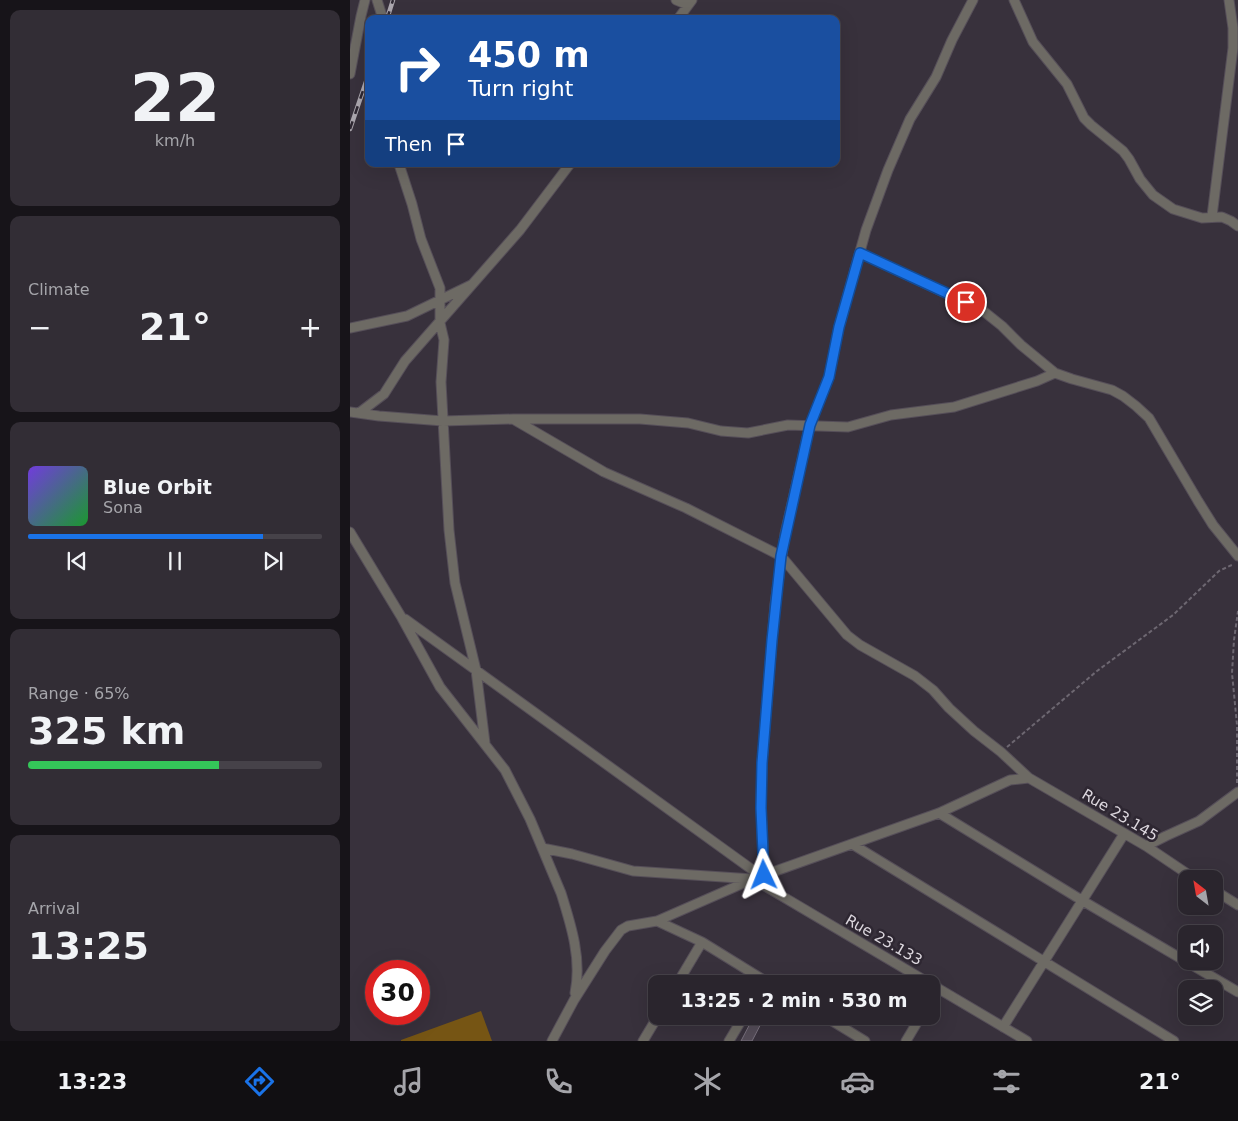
<!DOCTYPE html>
<meta charset="utf-8">
<style>
:root{--surface:#2a252d;--page:#322d35;--text:#f1f3f6;--muted:#a5a5aa;--line:#464249;--accent:#1a73e8}
body{margin:0;font-family:"DejaVu Sans",sans-serif;background:var(--page);color:var(--text);height:100vh;display:flex;flex-direction:column;font-size:19px;white-space:nowrap}
*{box-sizing:border-box;margin:0}
p{font-size:16px;color:var(--muted)}
.icon{flex:none;width:28px;height:28px;fill:none;stroke:currentColor;stroke-width:2;stroke-linecap:round;stroke-linejoin:round}
.map{position:relative;flex:1;overflow:hidden}
.drawer{display:flex;flex-direction:column;gap:10px;padding:10px;background:#171419;width:350px}
.drawer>*{flex:none}
.hud{position:absolute;left:15px;top:15px;width:475px;height:152px;border-radius:10px;box-shadow:0 5px 20px #0002,0 0 0 1px var(--line);background:#1a4fa0;color:#fff;overflow:hidden}
.needle{width:32px;rotate:329deg}
.fabs{position:absolute;left:828px;top:870px;display:grid;gap:10px}
.fabs a{display:grid;place-items:center;width:45px;height:45px;border-radius:10px;background:var(--surface);box-shadow:0 5px 20px #0002,0 0 0 1px var(--line);font-size:25px}
.speed{position:absolute;left:15px;top:960px;display:flex;gap:10px;font-size:25px;font-weight:700;text-align:center}
.speed>*{display:grid;place-content:center;width:65px;height:65px;border-radius:50%;background:var(--surface);box-shadow:0 5px 20px #0002,0 0 0 1px var(--line);line-height:1}
.speed .limit{border:8px solid #d22;background:#fff;color:#111}
.pin{position:absolute;display:grid;place-items:center;width:42px;height:42px;color:#fff;margin:-21px;border:2px solid #fff;border-radius:50%;box-shadow:0 1px 5px #0007}
.me{position:absolute;width:55px;margin:-28px;rotate:358deg;stroke-linejoin:round;filter:drop-shadow(0 0 4px #0008)}
.turn{display:flex;align-items:center;gap:18px;height:105px;padding:0 20px;font-size:22px}
.turn .icon{width:65px;height:65px;stroke-width:2.5}
.turn b{display:block;font-size:35px;line-height:42px}
.then{display:flex;align-items:center;height:48px;padding:0 20px;background:#0003;gap:10px;font-size:19px}
.big{font-size:38px;font-weight:600;line-height:1.1}
.drawer .tile{flex:1;display:flex;flex-direction:column;justify-content:center;gap:8px;min-width:0;padding:0 18px;border-radius:10px;background:var(--page)}
.drawer .dial{align-items:center;gap:0}
.dial b{font-size:65px;line-height:1}
.song{display:flex;align-items:center;gap:15px}
.cover{width:60px;height:60px;border-radius:8px;background:linear-gradient(135deg,hsl(260 70% 55%),hsl(130 70% 35%))}
.played{height:5px;border-radius:2px;background:linear-gradient(90deg,var(--accent) 80%,var(--line) 80%)}
.keys{display:flex;justify-content:space-around;direction:ltr}
.heat{display:flex;justify-content:space-between;align-items:center;font-size:28px;direction:ltr}
.charge{height:8px;border-radius:4px;background:linear-gradient(90deg,#34c759 65%,var(--line) 0)}
.trip{position:absolute;left:298px;top:975px;width:292px;height:50px;border-radius:10px;background:var(--surface);box-shadow:0 5px 20px #0002,0 0 0 1px var(--line);font-weight:600;line-height:50px;text-align:center}
.menu{display:flex;height:80px;justify-content:space-around;align-items:center;background:#110f12;color:var(--muted)}
.menu .icon{width:35px;height:35px}
.menu .current{color:var(--accent)}
.menu b{font-size:22px;color:var(--text)}
main{display:flex;flex:1;min-height:0}
.map>svg:first-child{display:block}
.green{fill:#765514}
.building{fill:#544c58;stroke:#79717e}
.lines{fill:none;stroke-linecap:round;stroke-linejoin:round}
.minor-casing{stroke:#564f59;stroke-width:11}
.path{stroke:#6d6771;stroke-width:2;stroke-dasharray:4 2.5;stroke-linecap:butt}
.minor{stroke:#6d6a64;stroke-width:9}
.rail-casing{stroke:#aca7af;stroke-width:4.5}
.rail{stroke:#2e2732;stroke-width:2.5;stroke-dasharray:8;stroke-linecap:butt}
.route-casing{stroke:#114b97;stroke-width:12}
.route{stroke:#1a73e8;stroke-width:9}
.labels{text-anchor:middle;dominant-baseline:central;stroke-width:5;stroke-linejoin:round;paint-order:stroke}
.street-label{font-size:15px;fill:#dcd7de;stroke:#2e2732}
</style>
<main>
<section class="drawer">
<div class="tile dial"><b>22</b><p>km/h</p></div>
<div class="tile"><p>Climate</p>
<div class="heat"><a>−</a><b class="big">21°</b><a>+</a></div>
</div>
<div class="tile">
<div class="song"><i class="cover"></i><div><b>Blue Orbit</b><p>Sona</p></div></div>
<div class="played"></div>
<div class="keys"><svg class="icon" aria-label="previous" viewBox="0 0 24 24"><path d="M18 5L8 12l10 7zM5 5v14"/></svg><svg class="icon" aria-label="pause" viewBox="0 0 24 24"><path d="M8 5v14M16 5v14"/></svg><svg class="icon" aria-label="next" viewBox="0 0 24 24"><path d="M6 5l10 7-10 7zM19 5v14"/></svg></div>
</div>
<div class="tile"><p>Range · 65%</p><b class="big">325 km</b><div class="charge"></div></div>
<div class="tile"><p>Arrival</p><b class="big">13:25</b></div>
</section>
<div class="map">
<svg width="888" height="1041" viewBox="0 0 888 1041">
<rect width="100%" height="100%" fill="#38313c"/>
<path class="green" d="M131,1011l11,30h-91v-1z"/>
<path class="building" d="M404,1016h11l-13,25h-11z"/>
<g class="lines">
<defs>
<path id="minor" d="M27,0l6,19
M326,0l12,5
M664,0l19,42 34,42 17,34 7,7 32,26 6,8 11,20 13,16 20,14 29,9 20,-1 9,4 7,5
M328,19l14,-19
M0,74l11,-58 4,-16
M49,164l13,40 9,35 19,49v35l4,17 -3,42 8,148 6,53 21,87 9,73
M862,216l21,-168v-20l-4,-28
M510,253l122,57 20,16 19,19 34,28 17,6 40,11 11,6 13,10 13,12 49,83 15,24 25,31
M0,328l57,-12 64,-31
M0,412l29,4 64,5 70,-2h127l48,4 33,8 27,2 40,-8 60,2 43,-12 63,-8 83,-26 18,-8
M9,413l25,-19 21,-33 115,-131 50,-66
M163,419l91,53 82,36 95,48 66,79 13,10 55,31 18,14 16,18 25,23 27,21 28,26 117,68 49,33
M0,532l52,86 38,69 65,83 25,49 31,74c10,32 21,66 14,100
M55,619l356,257
M589,813l144,88 155,91
M502,844l322,197
M796,846l20,-10 33,-15 39,-29
M192,848l30,6 61,17 120,8 274,162
M414,875l-3,-67 1,-45 13,-159 10,-70 25,-109 19,-48 10,-50 27,-97 22,-60 22,-51 26,-42 16,-37 21,-40
M864,890l24,15
M307,921l45,21 68,42
M327,984l25,-42
M581,999l7,-11
M474,1016l41,25
M653,1027l121,-193
M202,1041l22,-41 31,-49 16,-21 7,-4 29,-5 96,-42 186,-66 71,-33 19,-2
M293,1041l15,-25
M379,1041l15,-25
M556,1041l15,-25"/>
</defs>
<use href="#minor" class="minor-casing"/>
<path class="path" d="M657,747l90,-76 76,-56 46,-44 15,-7
M887,783v-58l-5,-52 2,-33 4,-29"/>
<use href="#minor" class="minor"/>
<defs>
<path id="rail" d="M37,19l6,-19
M0,129l19,-56"/>
</defs>
<use href="#rail" class="rail-casing"/>
<use href="#rail" class="rail"/>
</g>
<g class="lines">
<defs>
<path id="route" d="M414,875l-3,-67 1,-45 10,-123 9,-84 29,-131 19,-48 10,-50 21,-74 106,49"/>
</defs>
<use href="#route" class="route-casing"/>
<use href="#route" class="route"/>
</g>
<g class="labels">
<g class="street-label">
<text transform="translate(770 815) rotate(31)">Rue 23.145</text>
<text transform="translate(534 940) rotate(30)">Rue 23.133</text>
</g>
</g>
</svg>
<div class="fabs">
<a><svg class="needle" viewBox="-14 -14 28 28"><path d="M0-13l5 13h-10z" fill="#e53935"/><path d="M0 13l5-13h-10z" fill="#a5a5aa"/></svg></a>
<a><svg class="icon" aria-label="sound" viewBox="0 0 24 24"><path d="M4 9h4l5-4v14l-5-4H4zM17 9q2 3 0 6"/></svg></a>
<a><svg class="icon" aria-label="layers" viewBox="0 0 24 24"><path d="M12 4l9 5-9 5-9-5zM3 14l9 5 9-5"/></svg></a>
</div>
<div class="speed"><div class="limit">30</div></div>
<div class="pin" style="left:616px;top:302px;background:#d93025"><svg class="icon" aria-label="arrive" viewBox="0 0 24 24"><path d="M6 21V4h12l-3 4 3 4H6"/></svg></div>
<svg class="me" style="left:414px;top:875px" viewBox="-20 -20 40 40"><path d="M0-17L14 15 0 8-14 15z" fill="#1a73e8" stroke="#fff" stroke-width="4"/></svg>
<div class="trip">13:25 · 2 min · 530 m</div>
<div class="hud">
<div class="turn"><svg class="icon" aria-label="right" viewBox="0 0 24 24"><path d="M7 20v-9h11M14 6l5 5-5 5"/></svg><div><b>450 m</b>Turn right</div></div>
<div class="then">Then<svg class="icon" aria-label="arrive" viewBox="0 0 24 24"><path d="M6 21V4h12l-3 4 3 4H6"/></svg></div>
</div>
</div>
</main>
<nav class="menu">
<b>13:23</b>
<svg class="icon current" aria-label="directions" viewBox="0 0 24 24"><path d="M12 3l9 9-9 9-9-9zM9 14v-3h6M13 9l2 2-2 2"/></svg>
<svg class="icon" aria-label="music" viewBox="0 0 24 24"><path d="M9 18V5l10-2v13"/><circle cx="6" cy="18" r="3"/><circle cx="16" cy="16" r="3"/></svg>
<svg class="icon" aria-label="phone" viewBox="0 0 24 24"><path d="M5 4h4l2 5-3 2q2 4 5 5l2-3 5 2v4C11 20 4 13 5 4z"/></svg>
<svg class="icon" aria-label="climate" viewBox="0 0 24 24"><path d="M12 3v18M4 7l16 10M4 17L20 7"/></svg>
<svg class="icon" aria-label="car" viewBox="0 0 24 24"><path d="M5 17H2v-5l4-1 3-4h7l3 4 3 1v5h-3M9 17h6M6 11h13"/><circle cx="7" cy="17" r="2"/><circle cx="17" cy="17" r="2"/></svg>
<svg class="icon" aria-label="filters" viewBox="0 0 24 24"><path d="M4 7h16M4 17h16"/><circle cx="9" cy="7" r="2"/><circle cx="15" cy="17" r="2"/></svg>
<b>21°</b>
</nav>
